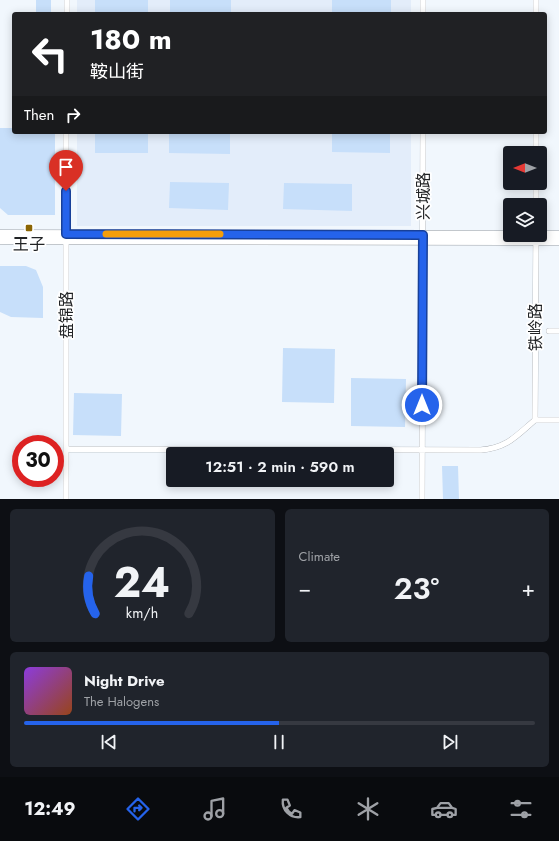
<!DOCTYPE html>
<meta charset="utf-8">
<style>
:root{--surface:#171b24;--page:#20242c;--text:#f1f3f6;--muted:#9ea1a6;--line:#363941;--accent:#2563eb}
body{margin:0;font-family:Jost,"Noto Sans SC",sans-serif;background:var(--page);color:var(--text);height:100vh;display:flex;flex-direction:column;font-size:15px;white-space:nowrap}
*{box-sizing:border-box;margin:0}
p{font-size:13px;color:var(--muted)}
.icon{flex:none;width:22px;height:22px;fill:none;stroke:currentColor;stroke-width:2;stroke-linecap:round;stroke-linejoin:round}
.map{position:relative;height:499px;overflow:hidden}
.side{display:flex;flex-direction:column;gap:10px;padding:10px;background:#0d0f14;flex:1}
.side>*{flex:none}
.top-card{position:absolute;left:12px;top:12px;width:535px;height:122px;border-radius:4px;box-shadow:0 2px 10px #0003;background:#202124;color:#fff;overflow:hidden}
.needle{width:26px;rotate:270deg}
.controls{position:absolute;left:503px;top:146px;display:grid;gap:8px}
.controls a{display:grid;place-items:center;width:44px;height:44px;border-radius:4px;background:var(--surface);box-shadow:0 2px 10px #0003;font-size:20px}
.speed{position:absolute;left:12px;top:435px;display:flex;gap:8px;font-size:20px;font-weight:700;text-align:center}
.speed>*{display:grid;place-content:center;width:52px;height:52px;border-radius:50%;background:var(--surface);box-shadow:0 2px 10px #0003;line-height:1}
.speed .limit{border:6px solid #d22;background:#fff;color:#111}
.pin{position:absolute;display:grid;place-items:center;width:34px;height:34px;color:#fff;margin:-41px -17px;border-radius:50% 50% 50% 0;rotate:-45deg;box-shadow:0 0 4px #0007}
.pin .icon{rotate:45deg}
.me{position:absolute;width:44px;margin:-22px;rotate:0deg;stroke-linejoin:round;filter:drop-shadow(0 0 3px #0008)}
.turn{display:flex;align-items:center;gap:14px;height:84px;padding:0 12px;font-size:18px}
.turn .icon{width:52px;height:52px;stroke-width:2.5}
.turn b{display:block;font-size:28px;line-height:34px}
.then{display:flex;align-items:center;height:38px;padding:0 12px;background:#0003;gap:8px;font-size:15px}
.big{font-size:30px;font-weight:600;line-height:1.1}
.side .card{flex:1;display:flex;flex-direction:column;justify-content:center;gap:6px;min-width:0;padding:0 14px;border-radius:6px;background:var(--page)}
.side .dial{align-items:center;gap:0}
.dial svg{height:104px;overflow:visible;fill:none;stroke:var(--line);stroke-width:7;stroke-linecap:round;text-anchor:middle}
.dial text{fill:var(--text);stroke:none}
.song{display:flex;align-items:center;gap:12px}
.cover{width:48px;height:48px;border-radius:6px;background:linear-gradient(135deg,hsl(270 70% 55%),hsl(20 70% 35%))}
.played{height:4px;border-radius:2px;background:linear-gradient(90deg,var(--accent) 50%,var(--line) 50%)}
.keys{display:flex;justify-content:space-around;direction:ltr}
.heat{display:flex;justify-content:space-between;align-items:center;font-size:22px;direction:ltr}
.side .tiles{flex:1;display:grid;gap:10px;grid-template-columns:1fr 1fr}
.card:last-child{grid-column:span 2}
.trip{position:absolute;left:166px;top:447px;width:228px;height:40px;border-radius:4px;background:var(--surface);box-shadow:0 2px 10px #0003;font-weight:600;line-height:40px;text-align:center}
.tabs{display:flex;height:64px;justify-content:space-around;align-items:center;background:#090b0e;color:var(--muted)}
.tabs .icon{width:28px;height:28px}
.tabs .selected{color:var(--accent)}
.tabs b{font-size:18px;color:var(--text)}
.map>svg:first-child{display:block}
.built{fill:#e3edfa}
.building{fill:#c7dffa}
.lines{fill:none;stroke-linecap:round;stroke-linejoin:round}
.street-casing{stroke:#999ea4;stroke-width:6}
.secondary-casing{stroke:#999ea4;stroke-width:9}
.street{stroke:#fff;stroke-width:5.5}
.secondary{stroke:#fff;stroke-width:8}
.route-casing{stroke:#184099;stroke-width:10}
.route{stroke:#2563eb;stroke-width:7}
.slow{stroke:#f59e0b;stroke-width:7}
.poi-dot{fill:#8b6504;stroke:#fff;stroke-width:1.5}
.labels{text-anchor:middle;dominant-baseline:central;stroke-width:3.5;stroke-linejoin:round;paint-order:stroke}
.street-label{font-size:16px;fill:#212325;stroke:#fff}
.poi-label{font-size:16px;fill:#212325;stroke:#fff}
</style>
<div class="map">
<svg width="559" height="499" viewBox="0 0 559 499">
<rect width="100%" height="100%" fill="#f1f7fd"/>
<path class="built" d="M77,0h334v14h-334z
M77,132h334v94h-334z"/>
<path class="building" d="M36,0h15v14h-15z
M95,0h53v14h-53z
M170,0h61v14h-61z
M332,0h59v14h-59z
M0,128h14v4h41v83h-47l-8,-7z
M95,132h53v21h-53z
M169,132h61v22l-61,-1z
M332,132h58v21l-58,-1z
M170,182l59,1 -1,27 -59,-2z
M284,183l68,1v27l-69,-2z
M0,266h26l10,4 7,17v31l-32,-1 -11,-5z
M283,348l52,1 -1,54 -52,-1z
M351,378l55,1 -1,48 -54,-1z
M74,393l48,1 -1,42 -48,-1z
M442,466h16l1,33h-16z"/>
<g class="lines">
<defs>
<path id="street" d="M67,14v-14
M423,14v-14
M536,14v-14
M536,153v-21
M536,205v-22
M549,331h10
M535,420l1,-185
M66,449l415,1c26,-2 35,-14 54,-30h24
M66,499v-367
M422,499l1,-367"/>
<path id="secondary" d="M0,234l510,1
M540,235h19
M0,240l559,1"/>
</defs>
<use href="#street" class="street-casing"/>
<use href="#secondary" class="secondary-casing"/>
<use href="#street" class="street"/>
<use href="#secondary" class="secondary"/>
</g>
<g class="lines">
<defs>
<path id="route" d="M66,191v43l357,1 -1,170"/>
</defs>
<use href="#route" class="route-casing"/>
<use href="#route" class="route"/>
<path class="slow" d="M106,234h114"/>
</g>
<rect class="poi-dot" x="25" y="224" width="8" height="8" rx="2"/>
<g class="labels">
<g class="street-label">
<text transform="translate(423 196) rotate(-90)">兴城路</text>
<text transform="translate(66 315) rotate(-90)">盘锦路</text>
<text transform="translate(535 327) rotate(-90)">铁岭路</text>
</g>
<g class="poi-label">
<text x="29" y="244">王子</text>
</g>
</g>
</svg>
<div class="controls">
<a><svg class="needle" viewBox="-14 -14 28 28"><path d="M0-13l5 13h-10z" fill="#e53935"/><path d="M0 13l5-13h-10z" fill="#9ea1a6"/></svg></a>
<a><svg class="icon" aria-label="layers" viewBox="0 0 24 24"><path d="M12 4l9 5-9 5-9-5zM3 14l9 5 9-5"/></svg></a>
</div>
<div class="speed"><div class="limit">30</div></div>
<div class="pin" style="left:66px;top:191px;background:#d93025"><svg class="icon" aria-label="arrive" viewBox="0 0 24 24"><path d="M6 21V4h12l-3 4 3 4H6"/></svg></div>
<svg class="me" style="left:422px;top:405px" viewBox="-20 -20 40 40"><circle r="17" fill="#2563eb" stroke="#fff" stroke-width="3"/><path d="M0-11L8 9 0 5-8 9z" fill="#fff"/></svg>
<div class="trip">12:51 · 2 min · 590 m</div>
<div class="top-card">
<div class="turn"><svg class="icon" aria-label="left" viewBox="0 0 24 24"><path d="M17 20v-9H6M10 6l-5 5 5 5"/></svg><div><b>180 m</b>鞍山街</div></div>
<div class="then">Then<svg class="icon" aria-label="right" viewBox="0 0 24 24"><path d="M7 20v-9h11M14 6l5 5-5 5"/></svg></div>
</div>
</div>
<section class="side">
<div class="tiles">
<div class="card dial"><svg viewBox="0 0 100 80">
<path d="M14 69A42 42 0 1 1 86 69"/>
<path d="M14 69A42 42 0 0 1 9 40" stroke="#2563eb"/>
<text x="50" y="56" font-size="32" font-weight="700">24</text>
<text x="50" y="72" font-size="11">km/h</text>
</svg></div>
<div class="card"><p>Climate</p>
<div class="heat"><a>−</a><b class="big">23°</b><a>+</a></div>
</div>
<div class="card">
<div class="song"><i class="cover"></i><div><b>Night Drive</b><p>The Halogens</p></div></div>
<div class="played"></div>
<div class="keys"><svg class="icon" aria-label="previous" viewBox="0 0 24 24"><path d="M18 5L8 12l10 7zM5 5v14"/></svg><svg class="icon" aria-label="pause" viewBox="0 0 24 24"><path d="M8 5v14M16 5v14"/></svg><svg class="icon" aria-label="next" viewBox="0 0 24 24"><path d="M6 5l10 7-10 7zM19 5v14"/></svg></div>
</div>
</div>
</section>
<nav class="tabs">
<b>12:49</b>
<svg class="icon selected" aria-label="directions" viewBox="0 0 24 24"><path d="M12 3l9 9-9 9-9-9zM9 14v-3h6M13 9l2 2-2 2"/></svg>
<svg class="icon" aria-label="music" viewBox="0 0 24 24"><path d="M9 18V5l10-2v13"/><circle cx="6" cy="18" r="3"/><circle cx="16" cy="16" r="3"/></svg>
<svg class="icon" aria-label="phone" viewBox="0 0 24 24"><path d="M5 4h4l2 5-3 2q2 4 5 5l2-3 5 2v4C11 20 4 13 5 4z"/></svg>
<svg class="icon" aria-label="climate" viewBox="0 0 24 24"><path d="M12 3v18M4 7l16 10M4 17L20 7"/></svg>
<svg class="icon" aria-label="car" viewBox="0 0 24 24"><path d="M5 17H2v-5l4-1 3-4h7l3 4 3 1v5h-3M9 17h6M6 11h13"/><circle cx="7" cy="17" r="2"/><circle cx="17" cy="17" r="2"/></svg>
<svg class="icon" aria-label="filters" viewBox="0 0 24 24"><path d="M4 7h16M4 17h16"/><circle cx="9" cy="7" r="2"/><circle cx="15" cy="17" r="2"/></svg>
</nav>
